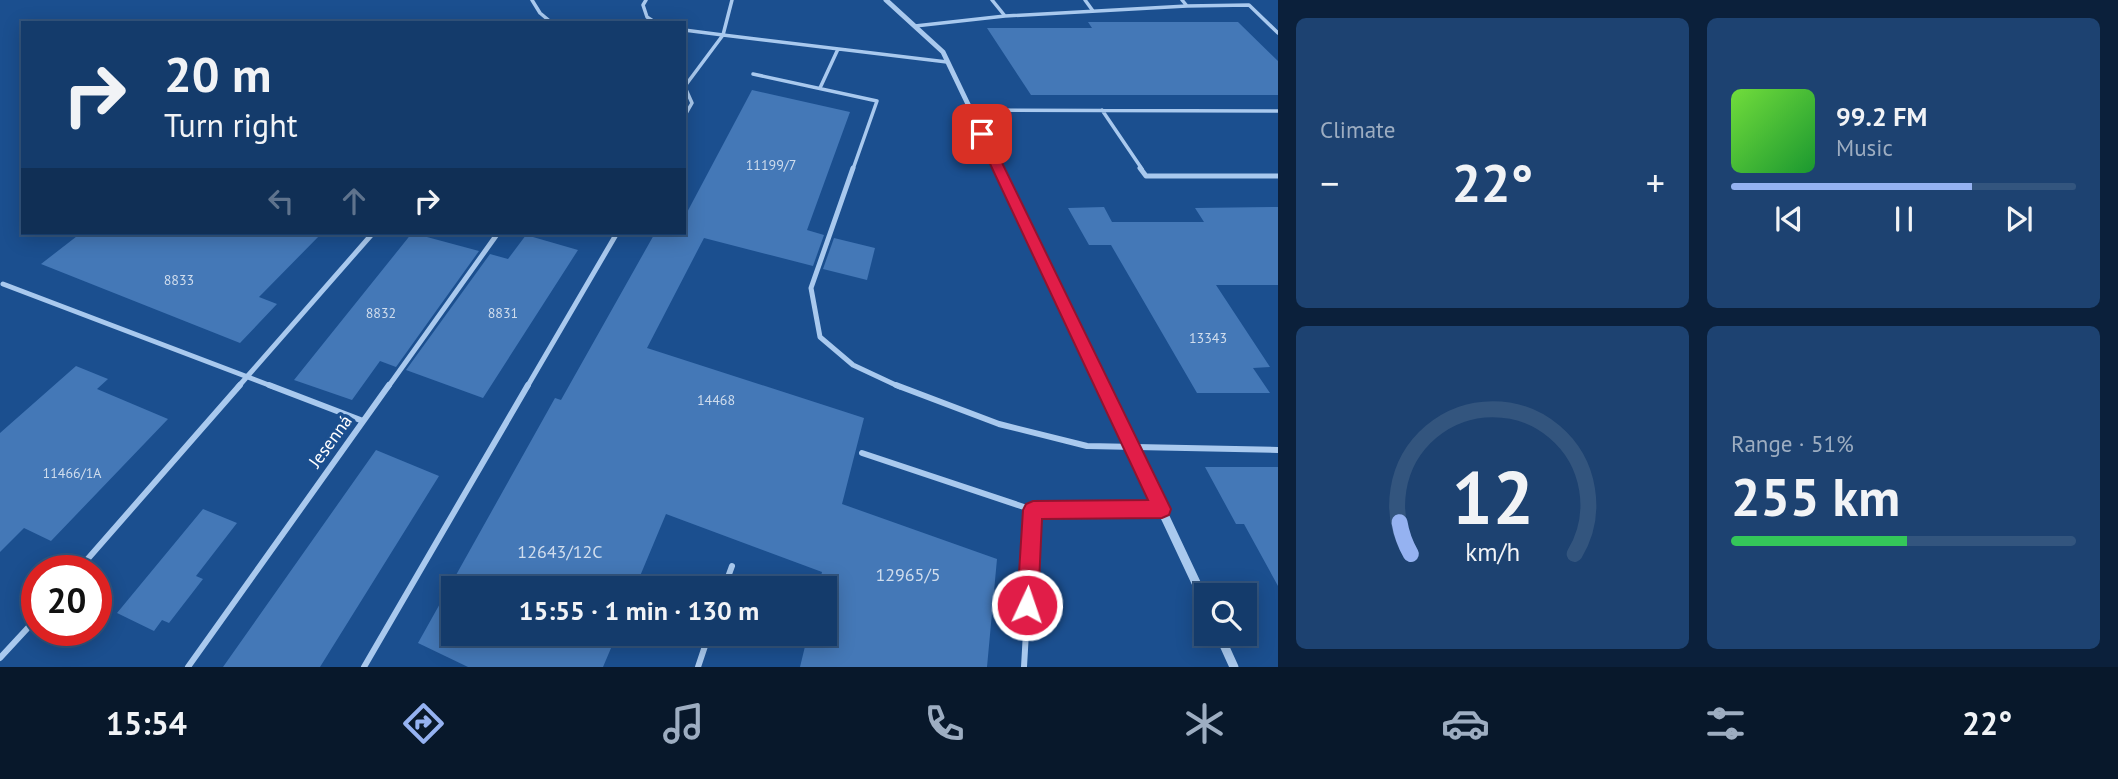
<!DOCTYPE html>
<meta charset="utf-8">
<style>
:root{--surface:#143b6b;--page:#1d4271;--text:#f1f3f6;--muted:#9dadc1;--line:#33557e;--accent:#95b2f1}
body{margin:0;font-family:"PT Sans",sans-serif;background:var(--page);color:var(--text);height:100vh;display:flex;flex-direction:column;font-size:26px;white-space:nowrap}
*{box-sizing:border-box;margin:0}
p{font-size:23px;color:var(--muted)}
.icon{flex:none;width:38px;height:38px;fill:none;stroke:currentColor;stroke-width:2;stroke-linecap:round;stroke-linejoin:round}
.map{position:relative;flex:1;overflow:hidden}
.side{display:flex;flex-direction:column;gap:18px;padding:18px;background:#0b203b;width:840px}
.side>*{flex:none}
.banner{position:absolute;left:21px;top:21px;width:665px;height:214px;border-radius:0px;box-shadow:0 4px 18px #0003,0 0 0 2px var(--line);background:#143b6b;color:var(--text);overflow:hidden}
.fabs{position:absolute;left:1194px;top:583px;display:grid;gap:14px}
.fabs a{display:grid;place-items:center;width:63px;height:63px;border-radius:0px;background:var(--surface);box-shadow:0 4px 18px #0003,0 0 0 2px var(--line);font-size:35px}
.speed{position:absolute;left:21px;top:555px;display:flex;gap:14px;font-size:35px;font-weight:700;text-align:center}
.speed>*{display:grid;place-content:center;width:91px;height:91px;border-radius:50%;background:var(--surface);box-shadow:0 4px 18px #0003,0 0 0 2px var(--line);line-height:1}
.speed .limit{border:10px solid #d22;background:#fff;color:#111}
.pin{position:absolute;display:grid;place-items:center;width:60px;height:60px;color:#fff;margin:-30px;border-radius:14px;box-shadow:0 4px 10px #0006}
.me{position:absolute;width:77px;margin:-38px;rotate:3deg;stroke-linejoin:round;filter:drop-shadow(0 0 5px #0008)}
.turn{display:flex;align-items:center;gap:24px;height:147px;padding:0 28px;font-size:32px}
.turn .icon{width:91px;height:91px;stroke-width:2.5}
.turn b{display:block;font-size:49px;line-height:60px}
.lanes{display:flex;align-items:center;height:66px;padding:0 28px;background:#0003;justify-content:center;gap:35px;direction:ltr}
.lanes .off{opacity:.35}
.big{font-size:52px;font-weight:600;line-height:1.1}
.side .card{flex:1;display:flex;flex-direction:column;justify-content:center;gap:10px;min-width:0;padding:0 24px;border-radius:10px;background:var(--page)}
.side .dial{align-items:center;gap:0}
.dial svg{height:182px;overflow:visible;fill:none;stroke:var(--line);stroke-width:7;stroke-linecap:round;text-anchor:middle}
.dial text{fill:var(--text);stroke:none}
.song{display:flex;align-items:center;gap:21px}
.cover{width:84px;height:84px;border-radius:10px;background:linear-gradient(135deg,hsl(100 70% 55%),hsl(130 70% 35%))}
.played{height:7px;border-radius:4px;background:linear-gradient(90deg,var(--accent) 70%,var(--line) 70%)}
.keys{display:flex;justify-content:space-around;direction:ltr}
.heat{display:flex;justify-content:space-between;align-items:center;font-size:38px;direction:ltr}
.charge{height:10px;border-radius:5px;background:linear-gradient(90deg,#34c759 51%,var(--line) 0)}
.side .tiles{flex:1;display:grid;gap:18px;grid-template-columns:repeat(2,1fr)}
.trip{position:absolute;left:441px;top:576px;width:396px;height:70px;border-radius:0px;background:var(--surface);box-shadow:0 4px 18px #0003,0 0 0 2px var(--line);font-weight:600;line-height:70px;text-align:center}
.menu{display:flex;height:112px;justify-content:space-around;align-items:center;background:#08182b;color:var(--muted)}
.menu .icon{width:49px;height:49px}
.menu .on{color:var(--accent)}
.menu b{font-size:32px;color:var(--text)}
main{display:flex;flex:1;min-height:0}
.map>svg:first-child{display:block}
.building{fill:#4478b7}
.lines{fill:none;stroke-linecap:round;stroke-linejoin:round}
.lane-far2{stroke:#a9c9ee;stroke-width:3.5}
.lane-far1{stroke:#a9c9ee;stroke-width:5}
.lane{stroke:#a9c9ee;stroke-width:6}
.street-far2{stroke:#a9c9ee;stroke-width:5}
.street-far1{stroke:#a9c9ee;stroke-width:6}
.street{stroke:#a9c9ee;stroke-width:9}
.route{fill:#e11d48;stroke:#92132f;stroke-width:2}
.labels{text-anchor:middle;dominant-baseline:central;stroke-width:7;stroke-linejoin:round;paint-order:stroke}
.number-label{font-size:14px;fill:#d0dded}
.street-label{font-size:18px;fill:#fff;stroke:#1b4f8f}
.near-number-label{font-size:18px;fill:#d0dded}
</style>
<main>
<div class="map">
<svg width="1278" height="667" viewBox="0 0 1278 667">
<rect width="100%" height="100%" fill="#1b4f8f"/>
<path class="building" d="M1088,22h150l40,39v34h-247l-44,-67h105z
M752,90l98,22 -43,118 17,5 -11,31 -109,-28 -57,110 217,70 -22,86 155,55 -10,108h-187l8,-33h16v-46h-6l4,-16 -156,-58 -31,74h-182v46h164l-14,33h-135l-50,-24 137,-245 6,2 94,-167h30l-1,-15z
M1104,207l8,15h92l-9,-14 83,-1v78h-62l54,82 -17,1 17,25h-73l-86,-148h-22l-21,-37z
M81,233h241l-63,64 18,7 -37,39 -199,-79z
M412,233l67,18 -83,116 -16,-6 -28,39 -58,-20z
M526,235l52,15 -95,148 -77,-28 84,-116 18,5z
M834,238l41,10 -8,32 -44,-11z
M76,366l32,13 -11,10 71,30 -117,122 -27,-13 -24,24v-119z
M376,450l63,26 -119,191h-97z
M1205,467h73v119l-34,-62h-8z
M203,509l34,14 -41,53 7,3 -34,44 -7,-3 -8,11 -37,-18z"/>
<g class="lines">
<path class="lane-far2" d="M532,0l8,13 12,10
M646,0l-3,5 4,12 9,6
M992,0l13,16
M1085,0l8,11
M1187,6l62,-1 29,28
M915,26l90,-10 182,-10 -5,-6
M684,30l39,5 9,-35
M753,74l124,27 -24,68
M684,85l8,18 -8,14
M685,86l38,-51 224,27
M820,88l18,-39
M971,110l307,1
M1102,110l40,59"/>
<path class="lane-far1" d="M853,168l-42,120 9,49 33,28 47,22
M1140,168l6,8h132
M3,284l271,103
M238,387l135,-154
M388,387l110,-154
M527,387l90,-154"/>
<path class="lane" d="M269,385l94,36
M896,385l103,39 88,22 191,4
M862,453l171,57 129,-1
M78,570l162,-185
M724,588l8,-22
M0,658l37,-40
M188,667l201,-282
M364,667l164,-282
M698,667l11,-33
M1024,667l9,-157"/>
<path class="street-far2" d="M886,0l57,52 56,117"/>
<path class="street-far1" d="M999,168l105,219"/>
<path class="street" d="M1103,385l103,219
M1219,634l15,33"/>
</g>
<path class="route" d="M982,130l6,4 183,375 -2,6 -7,3 -120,1 -4,86 -3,7 -8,3 -7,-3 -3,-7 6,-95 3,-6 7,-3 115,-1 -172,-366z"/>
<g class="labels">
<g class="number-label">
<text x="771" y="165">11199/7</text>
<text x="179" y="280">8833</text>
<text x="381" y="313">8832</text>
<text x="503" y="313">8831</text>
<text x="1208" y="338">13343</text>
<text x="716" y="400">14468</text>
<text x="72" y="473">11466/1A</text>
</g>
<g class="street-label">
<text transform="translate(330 441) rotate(-54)">Jesenná</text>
</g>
<g class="near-number-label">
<text x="560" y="551">12643/12C</text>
<text x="908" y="574">12965/5</text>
</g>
</g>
</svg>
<div class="fabs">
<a><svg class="icon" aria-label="search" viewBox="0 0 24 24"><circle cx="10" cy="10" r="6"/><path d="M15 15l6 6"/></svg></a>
</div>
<div class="speed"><div class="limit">20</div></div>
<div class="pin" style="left:982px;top:134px;background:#d93025"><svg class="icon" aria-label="arrive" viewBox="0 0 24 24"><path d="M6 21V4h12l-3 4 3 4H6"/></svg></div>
<svg class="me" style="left:1027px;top:605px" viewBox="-20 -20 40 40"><circle r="17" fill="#e11d48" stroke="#fff" stroke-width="3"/><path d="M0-11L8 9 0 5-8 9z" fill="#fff"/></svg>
<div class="trip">15:55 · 1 min · 130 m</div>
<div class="banner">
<div class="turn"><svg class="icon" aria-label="right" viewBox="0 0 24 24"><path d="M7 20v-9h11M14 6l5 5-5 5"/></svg><div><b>20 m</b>Turn right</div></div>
<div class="lanes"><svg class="icon off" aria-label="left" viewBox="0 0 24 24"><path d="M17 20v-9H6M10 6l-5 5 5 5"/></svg><svg class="icon off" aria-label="ahead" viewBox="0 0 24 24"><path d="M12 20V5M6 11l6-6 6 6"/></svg><svg class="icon" aria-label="right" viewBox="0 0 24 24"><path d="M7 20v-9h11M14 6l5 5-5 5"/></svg></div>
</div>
</div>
<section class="side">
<div class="tiles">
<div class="card"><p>Climate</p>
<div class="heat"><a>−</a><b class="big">22°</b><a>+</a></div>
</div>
<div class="card">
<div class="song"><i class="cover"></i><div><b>99.2 FM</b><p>Music</p></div></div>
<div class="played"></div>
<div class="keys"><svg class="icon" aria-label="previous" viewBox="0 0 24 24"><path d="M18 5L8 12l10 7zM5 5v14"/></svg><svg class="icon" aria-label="pause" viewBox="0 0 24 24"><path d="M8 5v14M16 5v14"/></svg><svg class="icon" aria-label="next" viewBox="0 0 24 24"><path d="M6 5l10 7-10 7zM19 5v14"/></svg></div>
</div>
<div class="card dial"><svg viewBox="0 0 100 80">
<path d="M14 69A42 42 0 1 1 86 69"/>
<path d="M14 69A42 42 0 0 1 9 55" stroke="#95b2f1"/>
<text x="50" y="56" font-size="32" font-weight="700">12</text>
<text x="50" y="72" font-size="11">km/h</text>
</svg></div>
<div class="card"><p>Range · 51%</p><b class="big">255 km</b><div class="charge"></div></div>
</div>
</section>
</main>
<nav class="menu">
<b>15:54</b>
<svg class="icon on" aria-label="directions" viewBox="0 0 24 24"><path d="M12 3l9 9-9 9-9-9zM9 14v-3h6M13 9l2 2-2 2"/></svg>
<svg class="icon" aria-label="music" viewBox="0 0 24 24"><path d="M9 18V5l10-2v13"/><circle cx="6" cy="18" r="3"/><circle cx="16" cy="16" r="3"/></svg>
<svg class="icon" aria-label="phone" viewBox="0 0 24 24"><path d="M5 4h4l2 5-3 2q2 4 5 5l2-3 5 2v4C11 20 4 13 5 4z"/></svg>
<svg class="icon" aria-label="climate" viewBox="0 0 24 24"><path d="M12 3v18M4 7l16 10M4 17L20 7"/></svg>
<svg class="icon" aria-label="car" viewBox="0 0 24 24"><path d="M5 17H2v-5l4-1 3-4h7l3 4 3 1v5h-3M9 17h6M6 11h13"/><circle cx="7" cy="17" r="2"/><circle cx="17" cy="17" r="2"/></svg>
<svg class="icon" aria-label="filters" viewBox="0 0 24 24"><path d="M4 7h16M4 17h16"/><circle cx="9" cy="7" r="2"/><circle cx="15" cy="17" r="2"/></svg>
<b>22°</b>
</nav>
